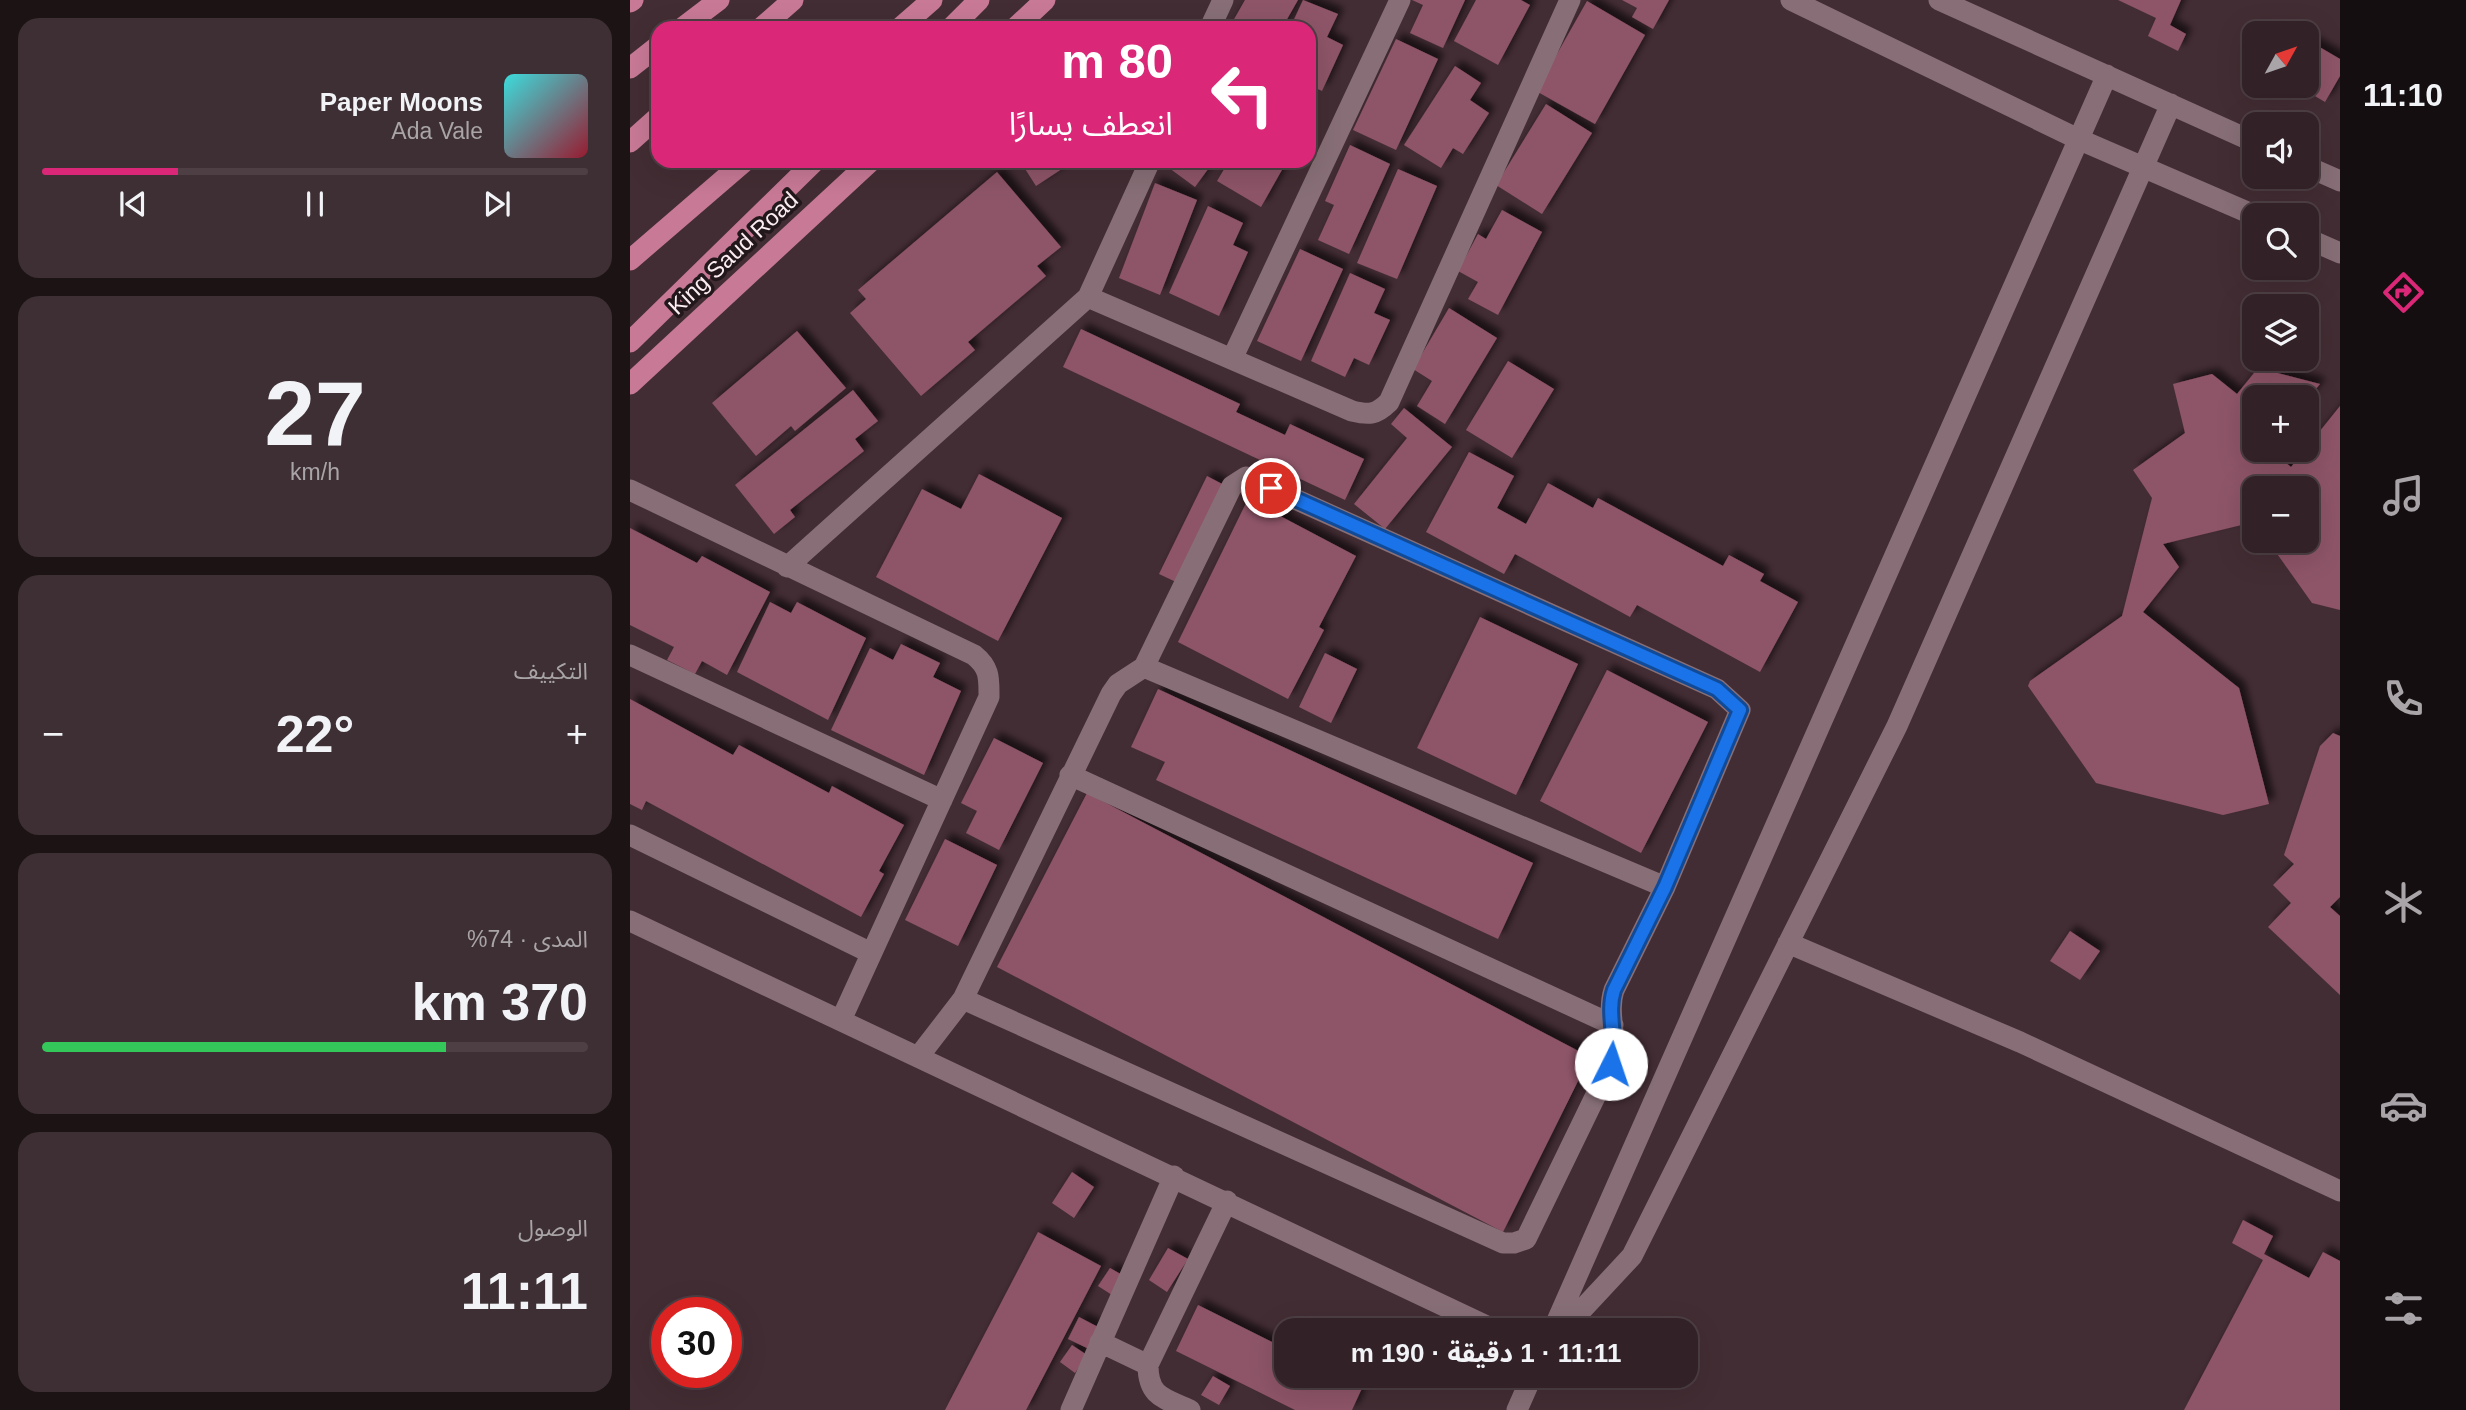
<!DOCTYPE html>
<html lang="ar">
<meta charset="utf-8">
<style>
:root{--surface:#322227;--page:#3d2f33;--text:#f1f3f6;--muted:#a8a4a7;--line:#4d3f44;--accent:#db2777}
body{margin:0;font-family:Helvetica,"Noto Sans Arabic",sans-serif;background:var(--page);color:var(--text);direction:rtl;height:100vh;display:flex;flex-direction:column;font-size:26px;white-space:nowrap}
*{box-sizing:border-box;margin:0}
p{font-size:23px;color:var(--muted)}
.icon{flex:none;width:38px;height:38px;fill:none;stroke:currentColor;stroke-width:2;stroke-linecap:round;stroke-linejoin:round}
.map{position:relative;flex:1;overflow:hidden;direction:ltr}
.details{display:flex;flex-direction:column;gap:18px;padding:18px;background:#1c1315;width:630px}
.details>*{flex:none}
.top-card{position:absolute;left:21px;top:21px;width:665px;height:147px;border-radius:21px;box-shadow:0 7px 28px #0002,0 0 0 2px var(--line);direction:rtl;background:#db2777;color:#fff;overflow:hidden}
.needle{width:46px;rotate:50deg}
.fabs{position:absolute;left:1612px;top:21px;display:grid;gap:14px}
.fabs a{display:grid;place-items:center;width:77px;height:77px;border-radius:14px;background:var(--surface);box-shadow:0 7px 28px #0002,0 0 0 2px var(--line);font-size:35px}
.speed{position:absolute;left:21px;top:1297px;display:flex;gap:14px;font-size:35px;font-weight:700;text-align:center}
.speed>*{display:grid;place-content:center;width:91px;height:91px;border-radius:50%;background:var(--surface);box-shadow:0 7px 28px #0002,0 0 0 2px var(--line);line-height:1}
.speed .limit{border:10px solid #d22;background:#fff;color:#111}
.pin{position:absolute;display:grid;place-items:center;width:60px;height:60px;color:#fff;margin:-30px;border:4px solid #fff;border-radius:50%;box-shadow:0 2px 7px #0007}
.me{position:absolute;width:77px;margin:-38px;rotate:4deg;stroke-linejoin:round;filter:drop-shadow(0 0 5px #0008)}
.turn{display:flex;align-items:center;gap:24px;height:147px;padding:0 28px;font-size:32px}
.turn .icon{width:91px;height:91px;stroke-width:2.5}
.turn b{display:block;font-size:49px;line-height:60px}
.big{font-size:52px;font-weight:700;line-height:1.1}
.details .tile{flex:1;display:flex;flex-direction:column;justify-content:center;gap:10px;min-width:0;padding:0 24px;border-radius:21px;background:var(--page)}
.details .dial{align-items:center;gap:0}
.dial b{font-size:91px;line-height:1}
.song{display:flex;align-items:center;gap:21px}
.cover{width:84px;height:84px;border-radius:10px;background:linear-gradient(135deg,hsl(180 70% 55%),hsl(350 70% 35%))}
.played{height:7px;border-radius:4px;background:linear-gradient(90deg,var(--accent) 25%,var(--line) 25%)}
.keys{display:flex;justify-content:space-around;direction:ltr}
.heat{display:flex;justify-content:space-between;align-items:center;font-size:38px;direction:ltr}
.charge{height:10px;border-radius:5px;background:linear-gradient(90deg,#34c759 74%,var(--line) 0)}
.trip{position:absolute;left:644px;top:1318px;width:424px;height:70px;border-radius:21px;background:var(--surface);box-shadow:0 7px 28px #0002,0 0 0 2px var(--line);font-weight:700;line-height:70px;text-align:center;direction:rtl}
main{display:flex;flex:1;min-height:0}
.dock{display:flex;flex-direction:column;width:126px;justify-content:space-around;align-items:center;background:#140e10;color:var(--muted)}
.dock .icon{width:49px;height:49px}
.dock .on{color:var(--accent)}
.dock b{font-size:32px;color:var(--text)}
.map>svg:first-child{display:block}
.building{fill:#8e5468;filter:url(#shadow)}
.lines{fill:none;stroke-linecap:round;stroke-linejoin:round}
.minor{stroke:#886f77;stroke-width:21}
.major{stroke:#c87996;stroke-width:21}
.route-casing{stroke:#114b97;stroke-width:18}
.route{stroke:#1a73e8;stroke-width:12}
.labels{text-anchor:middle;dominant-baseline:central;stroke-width:7;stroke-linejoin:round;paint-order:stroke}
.street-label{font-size:23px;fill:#fcedf2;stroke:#22181c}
</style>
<main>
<nav class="dock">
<b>11:10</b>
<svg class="icon on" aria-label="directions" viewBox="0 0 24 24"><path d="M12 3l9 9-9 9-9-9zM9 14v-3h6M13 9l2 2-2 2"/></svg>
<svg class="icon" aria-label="music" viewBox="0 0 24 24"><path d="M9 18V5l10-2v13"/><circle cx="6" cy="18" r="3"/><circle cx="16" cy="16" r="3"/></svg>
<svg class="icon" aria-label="phone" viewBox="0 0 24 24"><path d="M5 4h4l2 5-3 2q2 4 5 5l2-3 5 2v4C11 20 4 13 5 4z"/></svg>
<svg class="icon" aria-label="climate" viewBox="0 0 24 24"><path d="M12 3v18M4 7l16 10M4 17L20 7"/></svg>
<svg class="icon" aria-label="car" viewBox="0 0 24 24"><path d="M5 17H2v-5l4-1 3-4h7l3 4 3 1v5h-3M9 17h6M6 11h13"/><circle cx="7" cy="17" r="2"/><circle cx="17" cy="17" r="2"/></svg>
<svg class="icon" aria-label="filters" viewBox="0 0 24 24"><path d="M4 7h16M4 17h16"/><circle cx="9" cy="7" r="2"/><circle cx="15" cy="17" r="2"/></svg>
</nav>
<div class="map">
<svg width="1710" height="1410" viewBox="0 0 1710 1410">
<defs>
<filter id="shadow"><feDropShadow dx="6" dy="-6" stdDeviation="3.5" flood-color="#0009"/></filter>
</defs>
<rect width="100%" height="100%" fill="#432d34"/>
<path class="building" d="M615,0h53l-16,28h-53z
M673,0l35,14 -11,23 16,8 -21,46 -13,-6v-57h-19z
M782,0h53l-22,48 -33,-15 13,-28z
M846,0h45l9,5 -32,60 -44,-24z
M992,0h47l-16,29 -21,-12 5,-9z
M1488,0h63l-11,25 16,9 -8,17 -30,-15 8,-18z
M957,1l58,34 -50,89 -59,-33z
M766,39l42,20 -42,91 -43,-20z
M1681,42l29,17v17l-15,26 -27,-16h8v-38z
M825,66l26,17 -11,17 19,13 -26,41 -10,-6 -12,20 -37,-23z
M916,104l46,29 -50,81 -46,-29z
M720,145l40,19 -41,90 -31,-14 16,-35 -9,-4z
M390,161h54l-38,25z
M544,161h40l-19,26 -26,-19z
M599,161h58l-26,46 -44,-26z
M768,169l39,17 -40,93 -40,-16z
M367,172l64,75 -24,19 9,10 -78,66 7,8 -54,46 -71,-83 16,-14 -8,-9z
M525,183l42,17 -37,95 -41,-17z
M578,206l35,17 -10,22 15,7 -29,64 -50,-23z
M872,210l40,22 -44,83 -30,-16 10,-17 -20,-11 20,-37 8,5z
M670,249l43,20 -42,92 -44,-20z
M720,273l35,16 -11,24 16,7 -21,45 -15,-7 -9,19 -34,-16z
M819,308l48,30 -52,86 -28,-18 15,-25 -19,-12z
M451,329l159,75 -4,8 49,23 5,-11 74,35 -19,41 -282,-133z
M167,331l49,57 -51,43 -4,-5 -35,30 -44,-53z
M878,361l46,28 -42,69 -46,-28z
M1628,368l62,16 -14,17v-4h-52v53h16l21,17 49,-61v204l-28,-7 -44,-62h38v-53h-52v34l-91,22 16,23 -36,45 96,76 30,116 -46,11 -127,-32 -68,-97 2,-5 92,-65 30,-118 -19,-28 52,-37 -12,-49 39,-10 25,20z
M223,390l25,31 -23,18 9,12 -74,59 5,7 -21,17 -39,-49z
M774,408l48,39 -67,82 -31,-25 53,-66 -16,-14z
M839,452l45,24 -17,32 29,16 22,-41 45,25 5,-10 125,68 6,-11 35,19 -4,7 38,21 -38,70 -123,-67 -7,12 -115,-63 -11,20 -78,-42z
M349,474l83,44 -64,123 -122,-64 46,-88 39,20z
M577,476l17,9 -48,97 -17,-8z
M618,499l108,57 -37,71 5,3 -36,69 -110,-57z
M0,528l67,35 5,-7 68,36 -43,83 -25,-14 -7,13 -28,-14 7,-13 -44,-22z
M140,602l21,11 6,-11 69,36 -38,82 -91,-48z
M850,617l98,47 -62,131 -99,-47z
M271,644l39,19 -7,14 28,14 -37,84 -93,-45 39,-82 23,12z
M695,653l32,16 -26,54 -32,-16z
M977,670l101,52 -67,131 -101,-52z
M528,689l375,174 -35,76 -342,-159 9,-18 -34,-15z
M0,699l103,56 6,-10 90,48 3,-7 72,39 -25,46 5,3 -23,43 -215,-116 -4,9 -12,-6z
M1703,733l7,3v161l-10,10 10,9v79l-72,-68 23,-24 -18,-18 21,-21 -10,-9 36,-109z
M364,738l49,25 -44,87 -33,-17 11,-22 -16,-8z
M457,793l503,264 -87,175 -506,-265z
M315,839l52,26 -39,81 -53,-26z
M1440,931l30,20 -20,29 -30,-19z
M442,1172l22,15 -20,31 -22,-15z
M1613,1220l30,16 -9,18 45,24 14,-26 17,9v149h-156l79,-150 -31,-17z
M408,1232l63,34 -75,144h-81z
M538,1248l20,11 -21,33 -18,-12z
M480,1268l14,8 -12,19 -14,-9z
M568,1305l88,44v27h55l22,10 -11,24h-57l-119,-59z
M449,1317l21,11 -11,21 -21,-10z
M442,1345l15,10 -12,18 -15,-11z
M583,1376l17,10 -11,19 -18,-10z"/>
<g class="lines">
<path class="minor" d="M1161,0l287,139 176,76
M1309,0l315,142
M580,28l13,-28
M1676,166l34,15
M1676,238l34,15
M458,297l264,114c17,4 24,4 37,-9l181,-402
M602,359l168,-359
M0,490l344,165c16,13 15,23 15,42l-148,323
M157,567l301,-270 62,-136
M0,655l312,145
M440,775l543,250
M0,835l241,118
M0,921l865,409
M1158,943l232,99 320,149
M333,999l540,244h11l12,-4 85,-175c8,-25 -5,-50 3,-74l51,-103 75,-177 -23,-21 -471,-212 -14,9 -88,181
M289,1056l44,-57 148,-305 7,-10 26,-17 521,220
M923,1330l554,-1255
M933,1330l69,-74 265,-530 274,-622
M470,1342l48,23
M441,1410l103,-234
M560,1410c-26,-12 -42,-13 -42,-45l79,-164
M887,1410l15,-34"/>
<path class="major" d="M0,2l3,-2
M52,28l37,-28
M131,28l32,-28
M270,28l32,-28
M321,28l28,-28
M385,28l30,-28
M0,68l28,-22
M0,142l28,-25
M0,260l115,-99
M0,342l185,-181
M0,384l241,-223"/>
</g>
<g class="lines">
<defs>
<path id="route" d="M641,488l446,201 23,21 -75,177 -51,103c-8,24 4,49 -3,74"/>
</defs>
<use href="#route" class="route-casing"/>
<use href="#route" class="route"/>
</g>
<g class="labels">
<g class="street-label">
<text transform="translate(103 253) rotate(-43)">King Saud Road</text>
</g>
</g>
</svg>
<div class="fabs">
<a><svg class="needle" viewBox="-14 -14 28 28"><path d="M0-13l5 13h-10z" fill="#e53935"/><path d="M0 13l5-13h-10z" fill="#a8a4a7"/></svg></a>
<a><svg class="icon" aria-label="sound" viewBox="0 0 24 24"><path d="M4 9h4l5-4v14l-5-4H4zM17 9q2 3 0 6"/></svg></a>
<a><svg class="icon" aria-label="search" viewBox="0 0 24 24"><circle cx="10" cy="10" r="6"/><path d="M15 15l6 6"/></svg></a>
<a><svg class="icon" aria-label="layers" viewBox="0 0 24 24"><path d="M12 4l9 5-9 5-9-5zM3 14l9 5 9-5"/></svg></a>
<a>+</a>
<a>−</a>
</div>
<div class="speed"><div class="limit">30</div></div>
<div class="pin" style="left:641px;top:488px;background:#d93025"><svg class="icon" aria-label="arrive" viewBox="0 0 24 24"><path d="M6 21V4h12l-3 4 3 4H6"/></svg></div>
<svg class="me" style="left:981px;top:1064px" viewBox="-20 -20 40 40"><circle r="19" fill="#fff"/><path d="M0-13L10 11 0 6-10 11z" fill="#1a73e8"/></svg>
<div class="trip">11:11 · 1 دقيقة · 190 m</div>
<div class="top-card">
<div class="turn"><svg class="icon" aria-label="left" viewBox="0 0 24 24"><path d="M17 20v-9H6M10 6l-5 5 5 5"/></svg><div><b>80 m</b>انعطف يسارًا</div></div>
</div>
</div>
<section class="details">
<div class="tile">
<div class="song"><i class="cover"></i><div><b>Paper Moons</b><p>Ada Vale</p></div></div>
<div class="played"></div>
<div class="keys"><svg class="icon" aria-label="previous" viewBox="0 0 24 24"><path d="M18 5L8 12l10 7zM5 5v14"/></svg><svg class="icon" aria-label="pause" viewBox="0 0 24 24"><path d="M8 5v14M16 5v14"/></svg><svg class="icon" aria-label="next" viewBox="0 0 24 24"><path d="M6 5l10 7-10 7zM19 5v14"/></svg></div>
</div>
<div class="tile dial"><b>27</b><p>km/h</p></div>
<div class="tile"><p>التكييف</p>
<div class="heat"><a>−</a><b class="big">22°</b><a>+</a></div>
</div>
<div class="tile"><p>المدى · 74%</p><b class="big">370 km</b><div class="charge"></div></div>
<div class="tile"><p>الوصول</p><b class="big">11:11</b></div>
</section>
</main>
